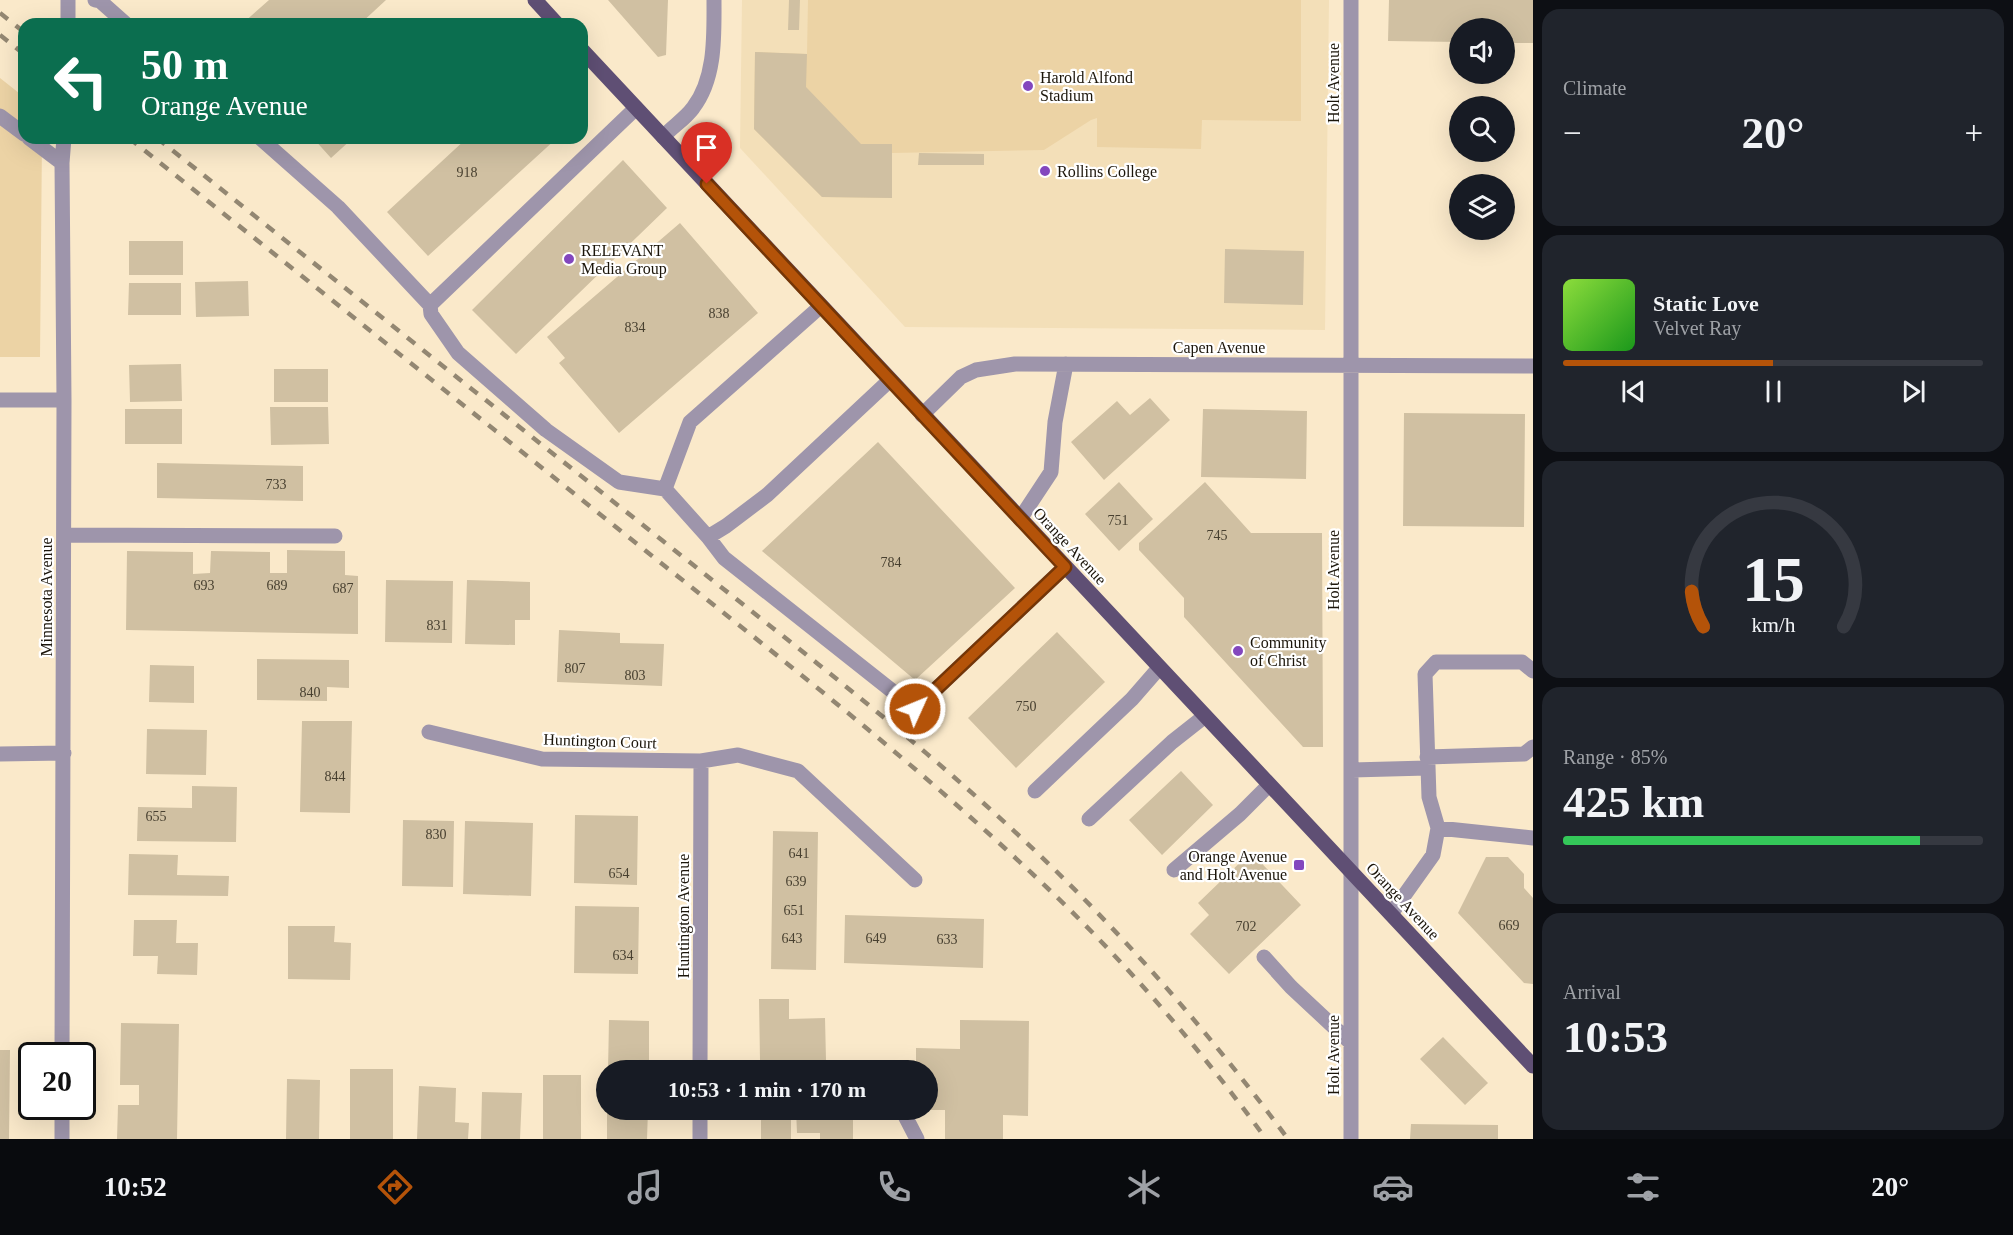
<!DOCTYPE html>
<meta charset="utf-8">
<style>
:root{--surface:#171b24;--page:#20242c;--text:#f1f3f6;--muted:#9ea1a6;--line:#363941;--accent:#b45309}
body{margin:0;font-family:"Times New Roman",serif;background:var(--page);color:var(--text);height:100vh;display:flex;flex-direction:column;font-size:22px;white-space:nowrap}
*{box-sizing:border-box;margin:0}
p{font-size:20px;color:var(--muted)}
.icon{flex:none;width:33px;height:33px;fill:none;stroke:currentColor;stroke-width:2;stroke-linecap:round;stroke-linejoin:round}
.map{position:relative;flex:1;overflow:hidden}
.panel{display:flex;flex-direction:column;gap:9px;padding:9px;background:#0d0f14;width:480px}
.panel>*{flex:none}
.top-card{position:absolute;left:18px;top:18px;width:570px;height:126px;border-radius:18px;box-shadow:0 6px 24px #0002;background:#0b6e4f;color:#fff;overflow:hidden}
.controls{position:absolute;left:1449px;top:18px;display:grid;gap:12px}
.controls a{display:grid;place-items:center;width:66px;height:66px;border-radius:50%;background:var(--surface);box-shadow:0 6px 24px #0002;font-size:30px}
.speed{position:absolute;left:18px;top:1042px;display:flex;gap:12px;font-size:30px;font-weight:700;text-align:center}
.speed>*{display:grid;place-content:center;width:78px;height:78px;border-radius:50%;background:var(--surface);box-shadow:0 6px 24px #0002;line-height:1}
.speed .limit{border:3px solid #111;border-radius:9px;background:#fff;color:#111}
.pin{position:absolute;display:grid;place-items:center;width:51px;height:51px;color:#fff;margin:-62px -26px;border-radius:50% 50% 50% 0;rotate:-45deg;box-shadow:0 0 6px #0007}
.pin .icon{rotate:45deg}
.me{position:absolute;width:66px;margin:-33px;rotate:46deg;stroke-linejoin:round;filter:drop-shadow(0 0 4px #0008)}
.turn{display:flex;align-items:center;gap:21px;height:126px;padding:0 24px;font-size:27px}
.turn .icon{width:78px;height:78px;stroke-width:2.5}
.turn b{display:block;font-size:42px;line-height:51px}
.big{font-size:45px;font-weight:800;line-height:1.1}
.panel .widget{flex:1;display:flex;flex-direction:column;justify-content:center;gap:9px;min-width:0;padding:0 21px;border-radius:18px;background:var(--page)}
.panel .dial{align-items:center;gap:0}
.dial svg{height:156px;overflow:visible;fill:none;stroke:var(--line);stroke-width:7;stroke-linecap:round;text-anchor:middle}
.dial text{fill:var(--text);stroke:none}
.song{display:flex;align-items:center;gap:18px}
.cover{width:72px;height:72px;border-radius:9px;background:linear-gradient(135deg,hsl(90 70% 55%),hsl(120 70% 35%))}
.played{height:6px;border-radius:3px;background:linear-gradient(90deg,var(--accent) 50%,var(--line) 50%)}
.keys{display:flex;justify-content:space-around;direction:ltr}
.heat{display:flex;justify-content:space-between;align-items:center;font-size:33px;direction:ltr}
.charge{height:9px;border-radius:4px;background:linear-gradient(90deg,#34c759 85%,var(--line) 0)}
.trip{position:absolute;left:596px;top:1060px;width:342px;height:60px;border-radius:30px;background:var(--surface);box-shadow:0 6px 24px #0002;font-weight:800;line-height:60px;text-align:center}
.tab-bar{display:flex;height:96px;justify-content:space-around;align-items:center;background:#090b0e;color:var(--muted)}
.tab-bar .icon{width:42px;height:42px}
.tab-bar .on{color:var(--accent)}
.tab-bar b{font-size:27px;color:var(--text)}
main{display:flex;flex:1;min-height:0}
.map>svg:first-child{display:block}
.built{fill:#f3dfb8}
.green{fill:#ecd3a5}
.building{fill:#d0c0a2}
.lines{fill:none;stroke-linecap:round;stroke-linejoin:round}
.minor{stroke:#9e95ab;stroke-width:15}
.major{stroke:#5f4f74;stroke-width:15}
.rail{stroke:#938772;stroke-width:4.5;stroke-dasharray:10 10;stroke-linecap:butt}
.route-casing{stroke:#753606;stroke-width:15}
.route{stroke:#b45309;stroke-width:10}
.poi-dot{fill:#8347be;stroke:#fff;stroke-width:2}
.labels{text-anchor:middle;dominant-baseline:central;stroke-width:4.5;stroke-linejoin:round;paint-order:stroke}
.number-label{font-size:14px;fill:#484030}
.poi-label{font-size:16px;fill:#1b150a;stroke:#fff;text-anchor:start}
.street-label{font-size:16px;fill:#1b150a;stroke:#fff}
</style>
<main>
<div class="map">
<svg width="1533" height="1139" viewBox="0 0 1533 1139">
<rect width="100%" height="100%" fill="#fae9ca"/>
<path class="built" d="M742,0h587l-4,330 -420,-3 -165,-179z"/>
<path class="green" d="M808,0h493v121l-99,-1 -1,29 -104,-2v-29l-6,2 -47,30 -152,3v45l-70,-1 -68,-68 1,-77 52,2z
M0,78l24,19v41h18l-2,219h-40z"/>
<path class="building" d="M269,0h117l-26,24h-118z
M608,0h60l-2,55 -8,2z
M789,0h11l-1,30h-11z
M1389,0h144v43h-29v-15h-44v14l-72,-1z
M755,52l52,2 -1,33 55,57h31v54l-70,-1 -68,-68z
M313,138h40l-22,20z
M467,138h90l-129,118 -41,-44z
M919,153l65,1v11h-66z
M623,160l44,48 -151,146 -44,-44z
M680,223l78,90 -139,120 -60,-70 6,-5 -18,-21z
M129,241h54v34h-54z
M1225,249l79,2 -1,54 -79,-2z
M248,281l1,35 -53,1 -1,-35z
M129,283h52v32h-53z
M181,364l1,37 -52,1 -1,-37z
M274,369h54v33h-54z
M1150,398l20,22 -66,60 -33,-38 46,-41 13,14z
M270,407h58l1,37 -58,1z
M125,409h57v35h-57z
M1203,409l104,2 -1,68 -105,-2z
M1404,413l121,1 -1,113 -121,-1z
M878,442l137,146 -100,92 -153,-129z
M157,463l146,3v35l-146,-3z
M1119,482l34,37 -34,32 -34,-37z
M1205,482l46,51h71l1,214h-20l-119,-130v-19l-45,-48v-7z
M287,550l58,1v24l13,1v58l-232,-4 1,-79 66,1v22l17,-1 1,-22 59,1v21h17z
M386,580l67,1 -1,62 -67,-1z
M467,580l63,2v38h-15v25l-50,-1z
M559,630l61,3v10l44,1 -2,42 -105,-4z
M1057,632l48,50 -89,86 -48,-50z
M257,659l92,1v28l-22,-1v14l-70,-1z
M150,665l44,1v37l-45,-1z
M302,721h50l-2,92 -50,-1z
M147,729l60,1 -1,45 -60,-1z
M1181,771l32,34 -51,50 -33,-35z
M192,786l45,1 -1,55 -99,-1 1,-34 54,1z
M575,815l63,1 -1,69 -63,-2z
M403,820l51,1 -1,66 -51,-1z
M465,821l68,2 -2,73 -68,-2z
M773,831l45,1 -2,138 -45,-1z
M1251,852l50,53 -72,69 -39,-40 19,-19 -11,-12z
M129,854l49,1 -1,20 52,1 -1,20 -100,-1z
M1486,857h22l16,17v14l9,10v86l-9,-1 -66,-70z
M575,906l64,1 -1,67 -64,-1z
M845,915l139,4 -1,49 -139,-5z
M134,920h43l-1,23h22l-1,32 -40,-1 1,-18h-25z
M288,926h47l-1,16 17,1 -1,37 -62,-1z
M759,999h30v20l36,-1 1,42h-66z
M609,1020l40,1v50h-41z
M960,1020l69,1 -1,95 -25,-1v24h-58v-29h-18v-39h-11v-23l44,1z
M121,1023l58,1 -2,115h-60l1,-34h21v-20h-19z
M1443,1037l45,46 -23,22 -45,-46z
M0,1050h10l-1,89h-9z
M761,1065h30v6h-30z
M852,1068v3h-32v-2z
M350,1069h43v70h-43z
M543,1075h38v64h-38z
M287,1079l33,1 -1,59h-33z
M419,1086l37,2 -1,34 14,1 -1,16h-51z
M482,1092l40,1 -2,46h-39z
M607,1110h41l-1,29h-40z
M761,1110h30v29h-30z
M796,1110h57v29h-33v-6h-23z
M1411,1124l87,1v14h-88z"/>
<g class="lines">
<path class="minor" d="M95,0l5,1 26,23
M68,24v-24
M636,108l-206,197 1,9 27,39 88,77 73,52 46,7
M0,116l24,18
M663,137c9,-10 22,-18 30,-29 23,-30 21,-73 21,-108
M29,138l33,25
M260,138l78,69 92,98
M821,306l-131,116 -25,67 43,48 18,-11 41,-31 123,-115
M0,400h64
M922,415l39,-38 15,-7 39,-6 518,2
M1020,519l31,-47 4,-50 11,-58
M64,535l271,1
M708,537l16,21 191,151 150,-142
M429,732l113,27 159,2 37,-6 60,16 117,109
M0,754l64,-1
M1427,757l97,-3 9,-7
M1352,770l75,-2
M1035,791l97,-92 27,-31
M1089,819l83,-77 33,-26
M1438,828l95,10
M1174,870l66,-56 29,-29
M1391,914l42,-59 5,-27 -9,-31 -4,-123 11,-12h86l11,9
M1264,957l27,30 60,56
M62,1056l2,-656 -2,-237 2,-25
M700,1071l1,-310
M902,1110l15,29
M62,1139v-32
M700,1139v-29
M1351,1139v-1139"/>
<path class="major" d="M535,0l22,24
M582,50l951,1016"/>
<path class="rail" d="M0,13l24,19
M0,35l24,19
M129,138c179,143 358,286 537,429 127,101 256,202 374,314 83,78 159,166 226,258
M157,138c168,134 337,269 506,403 133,106 269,209 391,328 85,83 163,174 234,270"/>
</g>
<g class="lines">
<defs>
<path id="route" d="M707,184l358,383 -150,142"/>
</defs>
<use href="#route" class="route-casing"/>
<use href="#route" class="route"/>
</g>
<g class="poi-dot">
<circle cx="1028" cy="86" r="6"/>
<circle cx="1045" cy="171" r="6"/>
<circle cx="569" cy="259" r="6"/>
<circle cx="1238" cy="651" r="6"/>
<rect x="1293" y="859" width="12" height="12" rx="3"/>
</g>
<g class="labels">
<g class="number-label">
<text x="467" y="172">918</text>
<text x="719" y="313">838</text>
<text x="635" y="327">834</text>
<text x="276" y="484">733</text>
<text x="1118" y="520">751</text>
<text x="1217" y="535">745</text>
<text x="891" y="562">784</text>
<text x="204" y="585">693</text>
<text x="277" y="585">689</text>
<text x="343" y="588">687</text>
<text x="437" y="625">831</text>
<text x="575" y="668">807</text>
<text x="635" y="675">803</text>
<text x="310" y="692">840</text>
<text x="1026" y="706">750</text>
<text x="335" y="776">844</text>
<text x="156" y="816">655</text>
<text x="436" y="834">830</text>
<text x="799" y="853">641</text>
<text x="619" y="873">654</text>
<text x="796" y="881">639</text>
<text x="794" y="910">651</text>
<text x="1509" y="925">669</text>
<text x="1246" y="926">702</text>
<text x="792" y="938">643</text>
<text x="876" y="938">649</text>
<text x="947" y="939">633</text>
<text x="623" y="955">634</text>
</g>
<g class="poi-label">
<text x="1040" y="77">Harold Alfond<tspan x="1040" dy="18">Stadium</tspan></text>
<text x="1057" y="171">Rollins College</text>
<text x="581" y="250">RELEVANT<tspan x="581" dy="18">Media Group</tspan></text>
<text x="1250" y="642">Community<tspan x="1250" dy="18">of Christ</tspan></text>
<text x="1287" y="856" text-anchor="end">Orange Avenue<tspan x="1287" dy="18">and Holt Avenue</tspan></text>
</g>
<g class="street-label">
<text transform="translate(1333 83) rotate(-90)">Holt Avenue</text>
<text x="1219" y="347">Capen Avenue</text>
<text transform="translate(1070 546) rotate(47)">Orange Avenue</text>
<text transform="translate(1333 570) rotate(-90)">Holt Avenue</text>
<text transform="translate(46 597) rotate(-90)">Minnesota Avenue</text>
<text transform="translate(600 741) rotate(2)">Huntington Court</text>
<text transform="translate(1403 901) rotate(47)">Orange Avenue</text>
<text transform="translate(683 916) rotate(-90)">Huntington Avenue</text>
<text transform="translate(1333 1055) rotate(-90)">Holt Avenue</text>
</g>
</g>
</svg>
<div class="controls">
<a><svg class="icon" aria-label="sound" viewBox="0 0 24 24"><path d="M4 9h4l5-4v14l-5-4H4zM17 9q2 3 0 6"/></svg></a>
<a><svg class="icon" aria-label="search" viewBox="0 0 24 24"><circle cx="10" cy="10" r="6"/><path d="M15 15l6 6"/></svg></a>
<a><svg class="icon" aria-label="layers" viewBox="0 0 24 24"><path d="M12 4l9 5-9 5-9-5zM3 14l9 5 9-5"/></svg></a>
</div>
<div class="speed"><div class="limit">20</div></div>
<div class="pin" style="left:707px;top:184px;background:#d93025"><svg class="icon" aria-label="arrive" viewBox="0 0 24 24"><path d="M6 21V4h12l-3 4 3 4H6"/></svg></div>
<svg class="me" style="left:915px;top:709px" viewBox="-20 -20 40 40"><circle r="17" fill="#b45309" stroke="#fff" stroke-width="3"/><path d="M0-11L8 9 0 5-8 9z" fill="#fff"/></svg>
<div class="trip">10:53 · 1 min · 170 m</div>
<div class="top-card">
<div class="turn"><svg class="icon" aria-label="left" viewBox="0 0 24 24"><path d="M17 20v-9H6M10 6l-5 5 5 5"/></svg><div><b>50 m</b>Orange Avenue</div></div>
</div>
</div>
<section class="panel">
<div class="widget"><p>Climate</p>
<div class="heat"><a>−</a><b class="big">20°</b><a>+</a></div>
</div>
<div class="widget">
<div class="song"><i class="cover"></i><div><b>Static Love</b><p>Velvet Ray</p></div></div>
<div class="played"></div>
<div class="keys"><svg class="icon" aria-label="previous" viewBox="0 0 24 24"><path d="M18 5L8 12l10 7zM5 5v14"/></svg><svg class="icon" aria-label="pause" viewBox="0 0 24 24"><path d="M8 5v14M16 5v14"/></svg><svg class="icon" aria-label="next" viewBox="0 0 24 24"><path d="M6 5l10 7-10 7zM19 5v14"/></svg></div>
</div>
<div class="widget dial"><svg viewBox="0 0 100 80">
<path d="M14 69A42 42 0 1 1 86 69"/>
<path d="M14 69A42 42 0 0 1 8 51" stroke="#b45309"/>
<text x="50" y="56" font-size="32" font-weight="700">15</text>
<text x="50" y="72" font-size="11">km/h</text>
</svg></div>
<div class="widget"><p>Range · 85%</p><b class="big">425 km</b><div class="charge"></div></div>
<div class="widget"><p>Arrival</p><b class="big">10:53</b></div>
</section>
</main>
<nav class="tab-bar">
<b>10:52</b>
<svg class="icon on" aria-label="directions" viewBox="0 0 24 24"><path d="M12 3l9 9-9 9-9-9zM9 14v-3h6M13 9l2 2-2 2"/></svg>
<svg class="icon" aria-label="music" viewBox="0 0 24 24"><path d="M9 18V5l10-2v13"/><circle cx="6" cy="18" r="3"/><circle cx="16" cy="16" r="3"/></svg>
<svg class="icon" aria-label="phone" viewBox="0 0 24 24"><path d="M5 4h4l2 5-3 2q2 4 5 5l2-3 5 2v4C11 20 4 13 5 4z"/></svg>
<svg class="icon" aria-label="climate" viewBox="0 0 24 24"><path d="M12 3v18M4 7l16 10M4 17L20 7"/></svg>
<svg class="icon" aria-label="car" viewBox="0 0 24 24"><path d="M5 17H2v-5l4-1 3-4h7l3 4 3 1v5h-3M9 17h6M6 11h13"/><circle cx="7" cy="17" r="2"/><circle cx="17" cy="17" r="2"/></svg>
<svg class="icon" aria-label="filters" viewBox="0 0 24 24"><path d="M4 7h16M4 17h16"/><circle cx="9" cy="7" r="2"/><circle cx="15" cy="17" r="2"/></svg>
<b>20°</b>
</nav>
